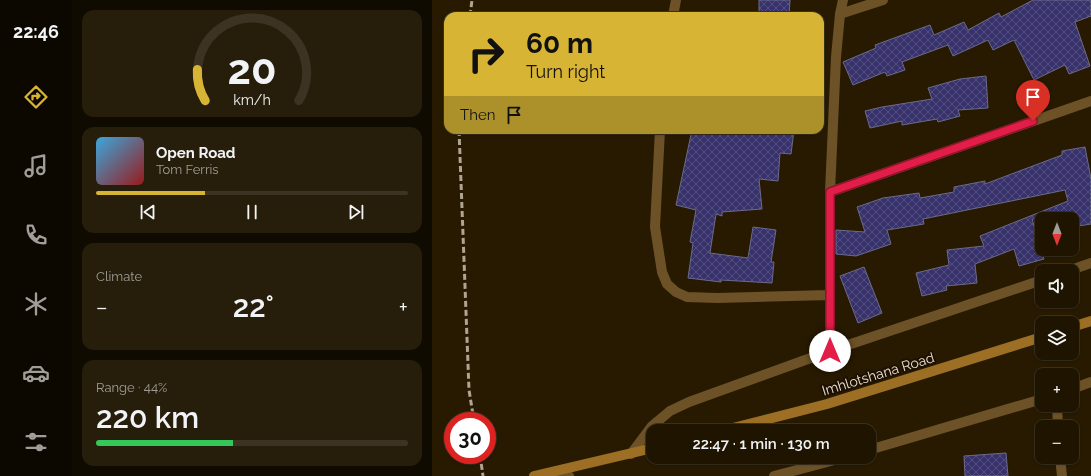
<!DOCTYPE html>
<meta charset="utf-8">
<style>
:root{--surface:#1e1400;--page:#261d0a;--text:#f1f3f6;--muted:#a19e99;--line:#3c3322;--accent:#d8b434}
body{margin:0;font-family:Raleway,sans-serif;background:var(--page);color:var(--text);height:100vh;display:flex;flex-direction:column;font-size:15px;white-space:nowrap}
*{box-sizing:border-box;margin:0}
p{font-size:13px;color:var(--muted)}
.icon{flex:none;width:22px;height:22px;fill:none;stroke:currentColor;stroke-width:2;stroke-linecap:round;stroke-linejoin:round}
.map{position:relative;flex:1;overflow:hidden}
.sheet{display:flex;flex-direction:column;gap:10px;padding:10px;background:#100b00;width:360px}
.sheet>*{flex:none}
.guide{position:absolute;left:12px;top:12px;width:380px;height:122px;border-radius:12px;box-shadow:0 1px 3px #0004,0 0 0 1px var(--line);background:#d8b434;color:#111;overflow:hidden}
.needle{width:26px;rotate:180deg}
.buttons{position:absolute;left:603px;top:212px;display:grid;gap:8px}
.buttons a{display:grid;place-items:center;width:44px;height:44px;border-radius:8px;background:var(--surface);box-shadow:0 1px 3px #0004,0 0 0 1px var(--line);font-size:20px}
.speed{position:absolute;left:12px;top:412px;display:flex;gap:8px;font-size:20px;font-weight:700;text-align:center}
.speed>*{display:grid;place-content:center;width:52px;height:52px;border-radius:50%;background:var(--surface);box-shadow:0 1px 3px #0004,0 0 0 1px var(--line);line-height:1}
.speed .limit{border:6px solid #d22;background:#fff;color:#111}
.pin{position:absolute;display:grid;place-items:center;width:34px;height:34px;color:#fff;margin:-41px -17px;border-radius:50% 50% 50% 0;rotate:-45deg;box-shadow:0 0 4px #0007}
.pin .icon{rotate:45deg}
.me{position:absolute;width:44px;margin:-22px;rotate:0deg;stroke-linejoin:round;filter:drop-shadow(0 0 3px #0008)}
.turn{display:flex;align-items:center;gap:14px;height:84px;padding:0 16px;font-size:18px}
.turn .icon{width:52px;height:52px;stroke-width:2.5}
.turn b{display:block;font-size:28px;line-height:34px}
.then{display:flex;align-items:center;height:38px;padding:0 16px;background:#0003;gap:8px;font-size:15px}
.big{font-size:30px;font-weight:600;line-height:1.1}
.sheet .card{flex:1;display:flex;flex-direction:column;justify-content:center;gap:6px;min-width:0;padding:0 14px;border-radius:12px;background:var(--page)}
.sheet .dial{align-items:center;gap:0}
.dial svg{height:104px;overflow:visible;fill:none;stroke:var(--line);stroke-width:7;stroke-linecap:round;text-anchor:middle}
.dial text{fill:var(--text);stroke:none}
.song{display:flex;align-items:center;gap:12px}
.cover{width:48px;height:48px;border-radius:6px;background:linear-gradient(135deg,hsl(200 70% 55%),hsl(0 70% 35%))}
.played{height:4px;border-radius:2px;background:linear-gradient(90deg,var(--accent) 35%,var(--line) 35%)}
.keys{display:flex;justify-content:space-around;direction:ltr}
.heat{display:flex;justify-content:space-between;align-items:center;font-size:22px;direction:ltr}
.charge{height:6px;border-radius:3px;background:linear-gradient(90deg,#34c759 44%,var(--line) 0)}
.trip{position:absolute;left:214px;top:424px;width:230px;height:40px;border-radius:12px;background:var(--surface);box-shadow:0 1px 3px #0004,0 0 0 1px var(--line);font-weight:600;line-height:40px;text-align:center}
main{display:flex;flex:1;min-height:0}
.tab-bar{display:flex;flex-direction:column;width:72px;justify-content:space-around;align-items:center;background:#0c0800;color:var(--muted)}
.tab-bar .icon{width:28px;height:28px}
.tab-bar .selected{color:var(--accent)}
.tab-bar b{font-size:18px;color:var(--text)}
.map>svg:first-child{display:block}
.building{fill:url(#building-cross-hatch);stroke:#6b6b89}
.lines{fill:none;stroke-linecap:round;stroke-linejoin:round}
.street{stroke:#6e5227;stroke-width:10}
.secondary{stroke:#9d6f24;stroke-width:10}
.rail{stroke:#b0a492;stroke-width:3;stroke-dasharray:6 3;stroke-linecap:butt}
.route-casing{stroke:#92132f;stroke-width:10}
.route{stroke:#e11d48;stroke-width:7}
.labels{text-anchor:middle;dominant-baseline:central;stroke-width:4;stroke-linejoin:round;paint-order:stroke}
.street-label{font-size:14px;fill:#eae0d1;stroke:#1e1000}
</style>
<main>
<nav class="tab-bar">
<b>22:46</b>
<svg class="icon selected" aria-label="directions" viewBox="0 0 24 24"><path d="M12 3l9 9-9 9-9-9zM9 14v-3h6M13 9l2 2-2 2"/></svg>
<svg class="icon" aria-label="music" viewBox="0 0 24 24"><path d="M9 18V5l10-2v13"/><circle cx="6" cy="18" r="3"/><circle cx="16" cy="16" r="3"/></svg>
<svg class="icon" aria-label="phone" viewBox="0 0 24 24"><path d="M5 4h4l2 5-3 2q2 4 5 5l2-3 5 2v4C11 20 4 13 5 4z"/></svg>
<svg class="icon" aria-label="climate" viewBox="0 0 24 24"><path d="M12 3v18M4 7l16 10M4 17L20 7"/></svg>
<svg class="icon" aria-label="car" viewBox="0 0 24 24"><path d="M5 17H2v-5l4-1 3-4h7l3 4 3 1v5h-3M9 17h6M6 11h13"/><circle cx="7" cy="17" r="2"/><circle cx="17" cy="17" r="2"/></svg>
<svg class="icon" aria-label="filters" viewBox="0 0 24 24"><path d="M4 7h16M4 17h16"/><circle cx="9" cy="7" r="2"/><circle cx="15" cy="17" r="2"/></svg>
</nav>
<section class="sheet">
<div class="card dial"><svg viewBox="0 0 100 80">
<path d="M14 69A42 42 0 1 1 86 69"/>
<path d="M14 69A42 42 0 0 1 8 45" stroke="#d8b434"/>
<text x="50" y="56" font-size="32" font-weight="700">20</text>
<text x="50" y="72" font-size="11">km/h</text>
</svg></div>
<div class="card">
<div class="song"><i class="cover"></i><div><b>Open Road</b><p>Tom Ferris</p></div></div>
<div class="played"></div>
<div class="keys"><svg class="icon" aria-label="previous" viewBox="0 0 24 24"><path d="M18 5L8 12l10 7zM5 5v14"/></svg><svg class="icon" aria-label="pause" viewBox="0 0 24 24"><path d="M8 5v14M16 5v14"/></svg><svg class="icon" aria-label="next" viewBox="0 0 24 24"><path d="M6 5l10 7-10 7zM19 5v14"/></svg></div>
</div>
<div class="card"><p>Climate</p>
<div class="heat"><a>−</a><b class="big">22°</b><a>+</a></div>
</div>
<div class="card"><p>Range · 44%</p><b class="big">220 km</b><div class="charge"></div></div>
</section>
<div class="map">
<svg width="659" height="476" viewBox="0 0 659 476">
<defs>
<pattern id="building-cross-hatch" width="8" height="8" patternUnits="userSpaceOnUse"><rect width="8" height="8" fill="#37326b"/><path d="M0 0l8 8M0 8l8-8" fill="none" stroke="#544f7f"/></pattern>
</defs>
<rect width="100%" height="100%" fill="#281a00"/>
<path class="building" d="M327,0h31l-1,16h-30z
M601,0h58v16l-16,6 15,44 -21,8 -4,-9 -31,15 -20,-40 -21,10 -5,-10 -35,16 -5,-11 -46,17 3,8 -18,6 -2,-4 -32,13 -10,-23 33,-14 -1,-3 55,-20 4,10 30,-13 4,8 31,-17 2,4z
M554,76l2,32 -30,2 2,6 -22,6 -1,-3 -35,6v-4l-32,7 -5,-17 17,-4 50,-8 -4,-11 32,-9z
M260,130h76l2,4 18,-4h6l-3,24 -11,-1 -2,28 -19,-2 3,30 -40,3v4l-6,-2 -6,39 38,5 5,-31 23,3 -5,32h3l-2,21 -51,-3v2l-33,-4 5,-35 -3,-1 6,-32 -20,-5z
M653,147l6,32v45l-19,3v-8h-40l12,40 -25,7 -5,-17 -39,15 2,19 -31,3 1,4 -25,6 -6,-23 33,-8 -2,-15 37,-4 -4,-10 88,-35 -3,-11 -142,29 1,5 -37,6 4,14 -35,12 -20,-2v-24l29,2 -8,-25 26,-9 36,-5 1,5 34,-6v-5l31,-6v3l77,-29v-4z
M432,267l18,46 -24,10 -18,-47z
M574,453l2,23h-43l-1,-20z"/>
<g class="lines">
<path class="street" d="M408,14l43,-14
M241,16l3,-16
M228,130l-5,97 7,45 5,12 9,8 11,5 30,1 113,-3
M398,192l261,-91
M636,271l23,-8
M398,351v-159l6,-135 4,-43 3,-14
M640,389l19,-7
M625,405l1,22
M437,450l173,-51
M199,454l21,-28 18,-15 19,-9 141,-51 212,-71
M628,457l2,19
M123,472l14,4
M342,476l72,-19"/>
<path class="secondary" d="M640,327l19,-6
M289,431l106,-27 215,-67
M102,476l119,-28"/>
<path class="rail" d="M38,16l2,-16
M27,130l10,260 5,31
M48,455l3,21"/>
</g>
<g class="lines">
<defs>
<path id="route" d="M398,351v-159l203,-71"/>
</defs>
<use href="#route" class="route-casing"/>
<use href="#route" class="route"/>
</g>
<g class="labels">
<g class="street-label">
<text transform="translate(446 374) rotate(-17)">Imhlotshana Road</text>
</g>
</g>
</svg>
<div class="buttons">
<a><svg class="needle" viewBox="-14 -14 28 28"><path d="M0-13l5 13h-10z" fill="#e53935"/><path d="M0 13l5-13h-10z" fill="#a19e99"/></svg></a>
<a><svg class="icon" aria-label="sound" viewBox="0 0 24 24"><path d="M4 9h4l5-4v14l-5-4H4zM17 9q2 3 0 6"/></svg></a>
<a><svg class="icon" aria-label="layers" viewBox="0 0 24 24"><path d="M12 4l9 5-9 5-9-5zM3 14l9 5 9-5"/></svg></a>
<a>+</a>
<a>−</a>
</div>
<div class="speed"><div class="limit">30</div></div>
<div class="pin" style="left:601px;top:121px;background:#d93025"><svg class="icon" aria-label="arrive" viewBox="0 0 24 24"><path d="M6 21V4h12l-3 4 3 4H6"/></svg></div>
<svg class="me" style="left:398px;top:351px" viewBox="-20 -20 40 40"><circle r="19" fill="#fff"/><path d="M0-13L10 11 0 6-10 11z" fill="#e11d48"/></svg>
<div class="trip">22:47 · 1 min · 130 m</div>
<div class="guide">
<div class="turn"><svg class="icon" aria-label="right" viewBox="0 0 24 24"><path d="M7 20v-9h11M14 6l5 5-5 5"/></svg><div><b>60 m</b>Turn right</div></div>
<div class="then">Then<svg class="icon" aria-label="arrive" viewBox="0 0 24 24"><path d="M6 21V4h12l-3 4 3 4H6"/></svg></div>
</div>
</div>
</main>
